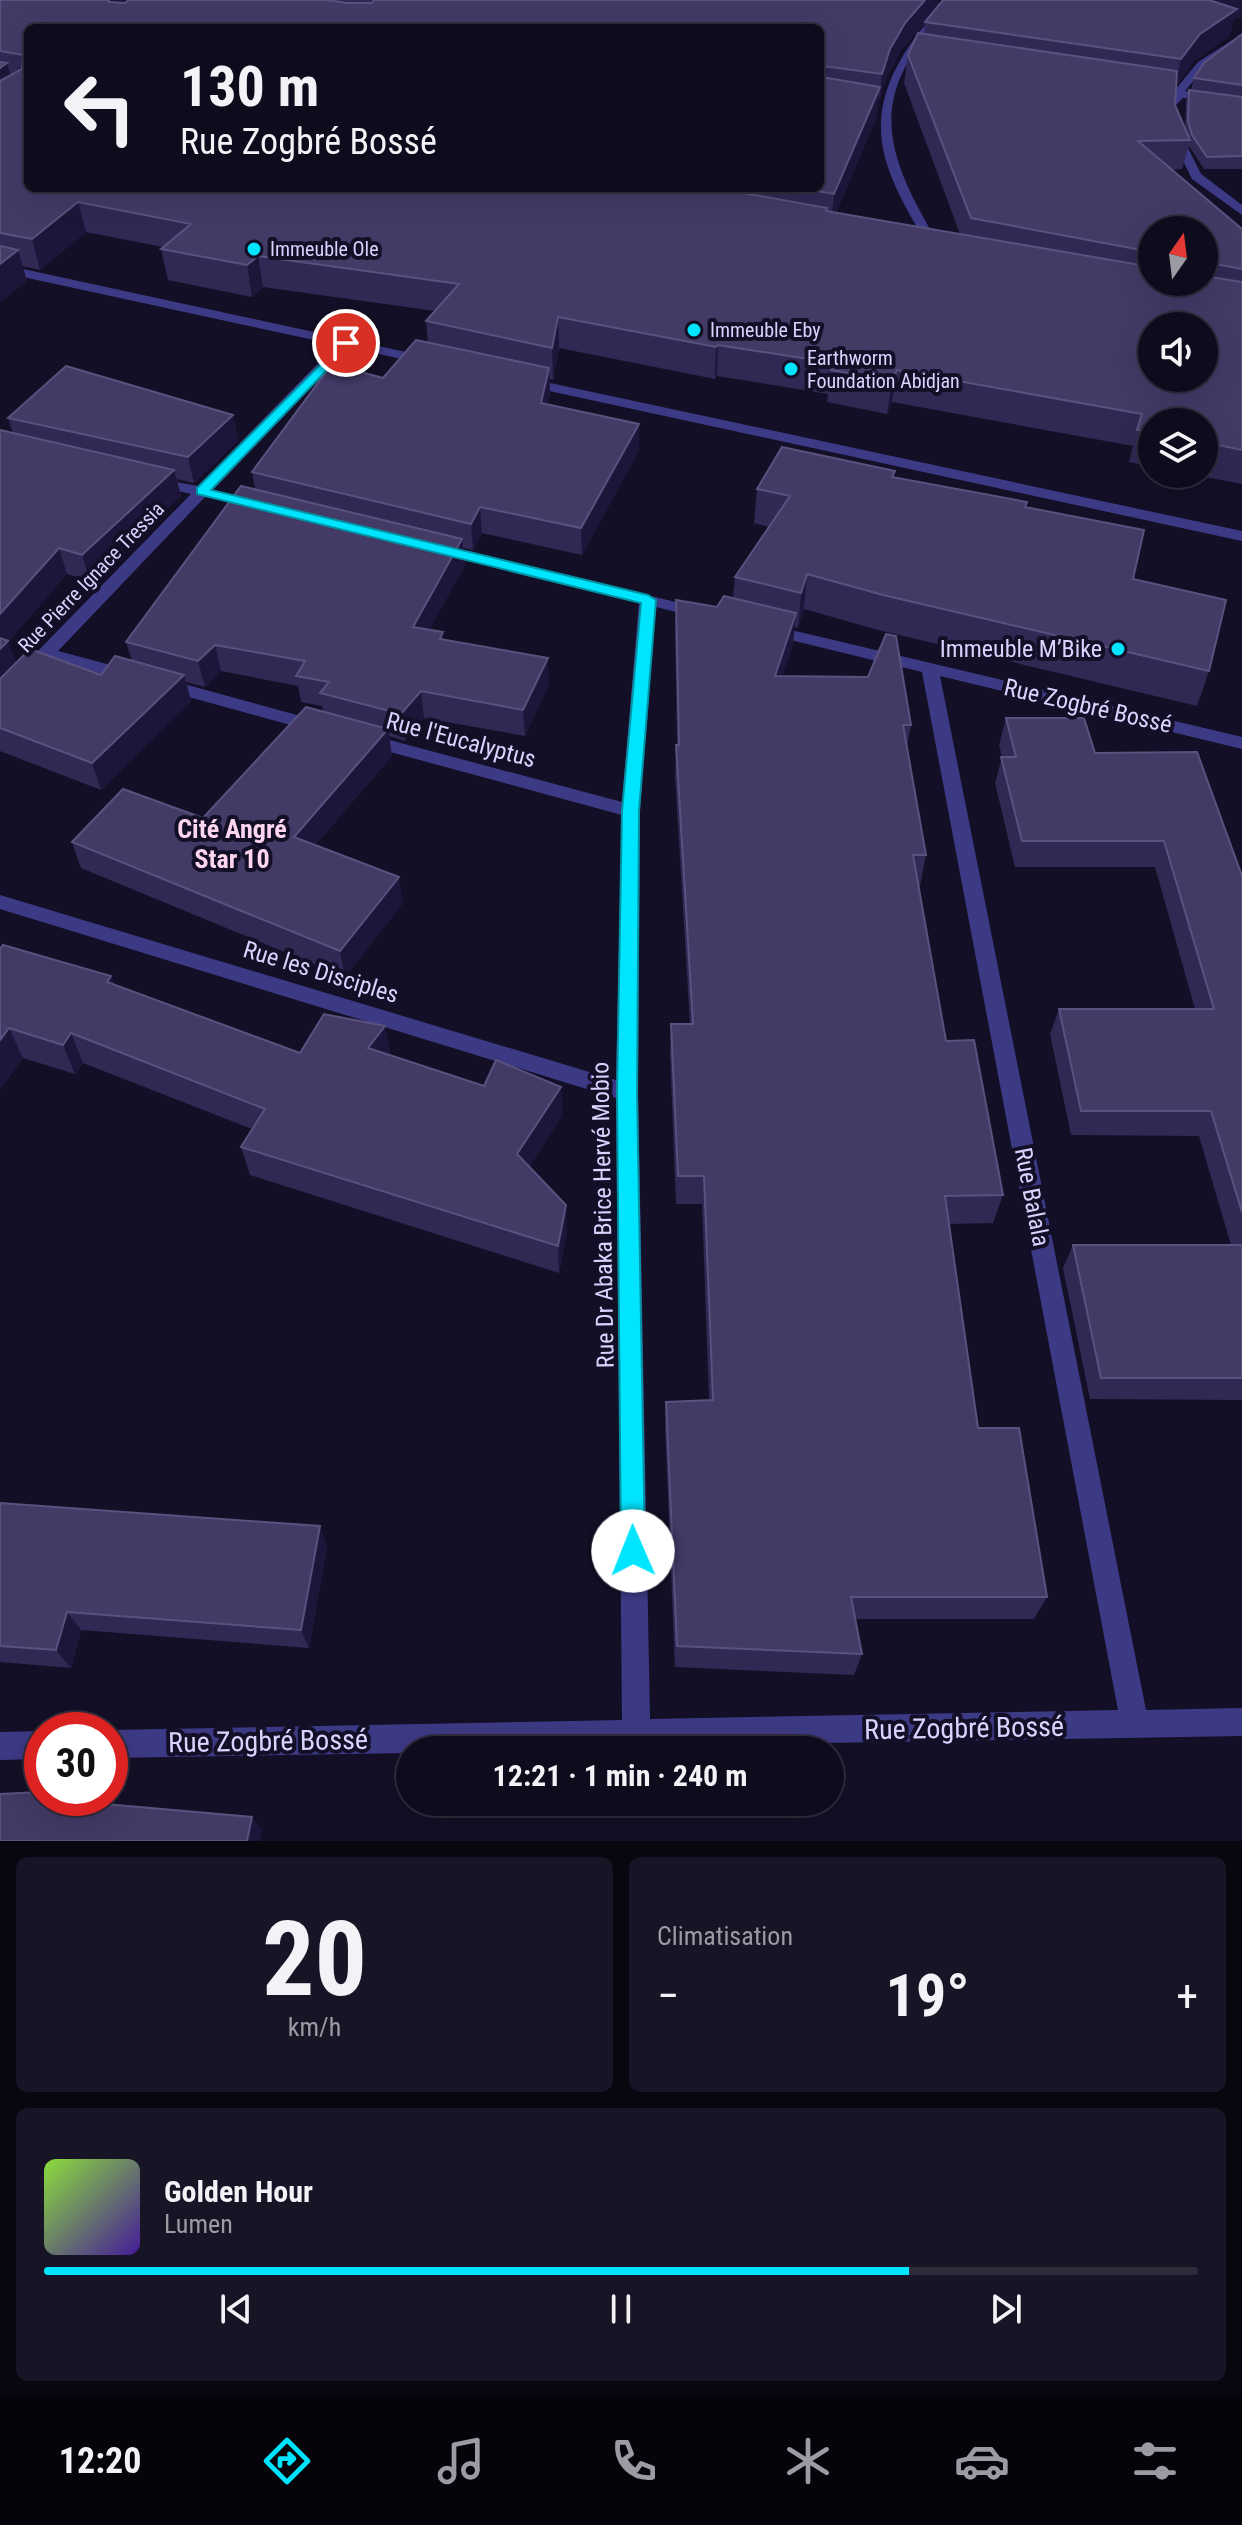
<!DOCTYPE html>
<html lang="fr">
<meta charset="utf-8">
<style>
:root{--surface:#0e0b1c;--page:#171425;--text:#f1f3f6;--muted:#9b9ba3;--line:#2e2b3b;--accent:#00e5ff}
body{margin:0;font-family:"Roboto Condensed",sans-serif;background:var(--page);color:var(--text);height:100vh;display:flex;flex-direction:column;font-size:30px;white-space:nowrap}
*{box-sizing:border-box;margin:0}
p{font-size:26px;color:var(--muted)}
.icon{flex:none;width:44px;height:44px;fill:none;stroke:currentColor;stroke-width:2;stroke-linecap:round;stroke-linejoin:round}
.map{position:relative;height:1841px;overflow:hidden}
.panel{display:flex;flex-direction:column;gap:16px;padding:16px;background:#08060f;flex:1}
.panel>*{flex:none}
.hud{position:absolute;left:24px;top:24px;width:800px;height:168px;border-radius:12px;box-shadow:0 8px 32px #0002,0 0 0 2px var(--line);background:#0e0b1c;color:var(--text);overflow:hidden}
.needle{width:52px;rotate:14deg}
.fabs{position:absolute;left:1138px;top:216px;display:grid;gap:16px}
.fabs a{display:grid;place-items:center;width:80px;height:80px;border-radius:50%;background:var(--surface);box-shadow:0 8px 32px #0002,0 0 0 2px var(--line);font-size:40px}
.speed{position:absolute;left:24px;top:1712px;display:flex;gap:16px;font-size:40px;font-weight:700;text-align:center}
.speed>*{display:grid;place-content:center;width:104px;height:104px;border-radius:50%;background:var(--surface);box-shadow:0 8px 32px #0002,0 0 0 2px var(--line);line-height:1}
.speed .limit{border:12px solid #d22;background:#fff;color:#111}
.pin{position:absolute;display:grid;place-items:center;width:68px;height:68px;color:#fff;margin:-34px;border:4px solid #fff;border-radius:50%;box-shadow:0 2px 8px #0007}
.me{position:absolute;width:88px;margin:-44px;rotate:359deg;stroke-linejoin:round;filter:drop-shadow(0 0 6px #0008)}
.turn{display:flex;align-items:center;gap:28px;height:168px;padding:0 24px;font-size:36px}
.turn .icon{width:104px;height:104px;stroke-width:2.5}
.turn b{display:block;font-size:56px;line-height:68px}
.big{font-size:60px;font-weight:700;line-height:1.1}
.panel .card{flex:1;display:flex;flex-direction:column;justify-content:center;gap:12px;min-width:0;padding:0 28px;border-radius:12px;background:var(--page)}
.panel .dial{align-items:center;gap:0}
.dial b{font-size:104px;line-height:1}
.song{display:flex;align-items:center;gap:24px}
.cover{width:96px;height:96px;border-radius:12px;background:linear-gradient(135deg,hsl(90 70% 55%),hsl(260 70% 35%))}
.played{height:8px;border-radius:4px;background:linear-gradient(90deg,var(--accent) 75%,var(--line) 75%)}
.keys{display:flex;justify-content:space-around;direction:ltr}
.heat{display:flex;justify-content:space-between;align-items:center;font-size:44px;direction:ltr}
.panel .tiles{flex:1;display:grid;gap:16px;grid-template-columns:1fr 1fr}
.card:last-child{grid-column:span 2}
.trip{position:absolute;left:396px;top:1736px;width:448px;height:80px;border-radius:40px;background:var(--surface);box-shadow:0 8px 32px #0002,0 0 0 2px var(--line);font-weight:700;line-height:80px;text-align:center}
.menu{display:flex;height:128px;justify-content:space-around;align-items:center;background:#06040b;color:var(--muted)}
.menu .icon{width:56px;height:56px}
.menu .current{color:var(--accent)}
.menu b{font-size:36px;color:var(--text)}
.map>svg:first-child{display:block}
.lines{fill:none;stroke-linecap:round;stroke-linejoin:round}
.minor{fill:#3d3a85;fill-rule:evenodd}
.tertiary{fill:#3d3a85;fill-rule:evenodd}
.wall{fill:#312854;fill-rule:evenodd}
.shaded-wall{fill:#1d163a}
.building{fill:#433a66;stroke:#5a527e;stroke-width:2;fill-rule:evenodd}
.route{fill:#00e5ff;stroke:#0095a6;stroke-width:2}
.poi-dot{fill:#00e5ff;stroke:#130f26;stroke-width:3}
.labels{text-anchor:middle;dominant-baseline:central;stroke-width:8;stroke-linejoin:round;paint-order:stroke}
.far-poi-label{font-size:20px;fill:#d9d4ff;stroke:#130f26;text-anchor:start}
.far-street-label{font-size:20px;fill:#d9d4ff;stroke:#130f26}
.poi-label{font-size:24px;fill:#d9d4ff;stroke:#130f26;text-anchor:end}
.street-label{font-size:24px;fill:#d9d4ff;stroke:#130f26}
.neighbourhood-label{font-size:26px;font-weight:bold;fill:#ffd6f0;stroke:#130f26}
.near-street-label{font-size:28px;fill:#d9d4ff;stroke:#130f26}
</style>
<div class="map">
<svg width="1242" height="1841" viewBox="0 0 1242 1841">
<rect width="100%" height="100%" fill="#130f26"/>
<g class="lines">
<path class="minor" d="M955,0h12c-9,8 -20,14 -29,23 -78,82 -45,143 4,227l-6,4 -6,-4c-40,-70 -73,-119 -26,-196 13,-21 29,-41 51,-54z
M1242,34v7l-36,25 -21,25 57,10v6l-59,-9 -8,8 -6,-3 3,-7 -29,-7 6,-3 26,4 23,-28z
M1172,132h8l21,42 41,31v10l-50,-36 -22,-45z
M346,339l7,4 -2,3 -138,144 49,12v6l-57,-11 -147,154 79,21 3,4 -3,4 -6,2 -82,-23 -9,6 -6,-2 -3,-4 3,-4 157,-161 -44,-11v-6l51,9 143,-146z
M440,544l260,64 8,5 -8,5 -44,-11 -16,204 -2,281 12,627 468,-9 -196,-1038 -156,-38 -8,-5 8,-5 476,113v12l-302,-73 206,1034 96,-2v28l-832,14v3l-300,5v-28l512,-10 -6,-622 -616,-189v-14l616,185 6,-265 -261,-71 -3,-4 9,-6 255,68 17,-199 -205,-51 -2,-3z
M162,678l164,45 3,4 -9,6 -164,-45 -3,-4 3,-4z
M42,1731v28l-42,1v-28z"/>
<path class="tertiary" d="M0,264l429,93 7,4 -7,4 -429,-93z
M522,377l720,154v10l-725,-157v-6z"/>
</g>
<path class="wall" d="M0,0h938l-1,8 305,-8v17l-8,2 -5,17 -36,26 -17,24 -1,19 10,23 1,-26 3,-12 22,3 -20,-3 3,-12 48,-44v135h-38l-15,-23 -7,23 -10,1 70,59v255l-53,-10h15v-52h-52v45l-23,-5 4,-16 -241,-44 -5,12 -60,-12 1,-8 -111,-18 -2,3 -156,-31 -6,32 -4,-1 1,15 -3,10 92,46 -57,105 -100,-22 -9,17 -10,-2 2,17 -36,65 15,10 105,44 -24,52 -101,-18 -19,23 -16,-5 3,20 -77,89 88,58 -58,74 -264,-109 -9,-26 131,-24 120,-106 -1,-6 -21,-4 -3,-16 -77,-15 -16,16 -19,-5 5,19 -90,89 -101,-39v-321l13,3 -5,-15 225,-3 5,26 -44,42 -17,-4 4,17 -91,85 -23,-7 -59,68 8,21 85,12 31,-14 -6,-19 129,-153 -3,-17 131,-94 45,-35 -2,-22 9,-10 -172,-24 -11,10 -84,-17 -7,-31 2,-2 -77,-15 -46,38 -18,-4 5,15 -27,21zM925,23l-1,11 -16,21 -4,28 56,151 -124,-21 41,-97 1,-13 9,-26 14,-27zM820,28v160h-792zM1152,230h52v52h-52z
M895,471l-1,6 131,30 108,72 76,92 -12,35 -319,-76 -74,-21 -6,19 -4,-1 -1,17 -11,32 129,49 -4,21 19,109 -6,31h-2l28,155 57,154 -10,28 -44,1 29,204 69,169 -13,22h-179l7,35 -8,21 -179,-8 -10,-240 1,-25 43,-2 -7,-196h-26l-6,-150 1,-30h19l-15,-248 1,-31h1l-2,-114 1,-31 41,7 16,-9 2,-21 34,-50 -15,-4 3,-34z
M1006,718l89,35 147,123v524l-152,-1 -27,-131 10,-23h158l-32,-109 -128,-1 -21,-101 9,-25h136l-40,-142h-140l-20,-84 7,-26 -3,-12z
M0,949l111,27 4,9 185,68 91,2 93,31 77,1 1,29 -33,51 38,65 -8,41 -309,-98 -9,-28 11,-18 -169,-66 -8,11 -52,-16 -23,31z
M0,1503l320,23 7,20 -18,102 -228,-18 -10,38 -71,-6z"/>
<path class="shaded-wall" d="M109,0h43l-38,28z
M925,0h13l-2,10 -35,40 -14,27 -8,26 3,-29 8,-25 15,-26z
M1203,0h39v17l-8,2 -5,17 -36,26 -19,26 7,-29z
M7,63l8,29 -15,9v-33z
M880,87l-3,29 -46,108 3,-30z
M78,202l8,30 -46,38 -8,-31z
M18,250l9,31 -27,21v-38z
M258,256l5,31 -11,10 -5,-32z
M558,317l1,31 -6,32 -1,-32z
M718,345l-1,31 -2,3 1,-32z
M549,368l1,26 -8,35 -1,-26z
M897,370l-5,32 -5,12 5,-33z
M233,415l5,26 -44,42 -6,-26z
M639,424v26l-57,105 -1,-27z
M174,470l7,26 -91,85 -8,-26z
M480,507l2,26 -9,17 -2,-26z
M462,539l3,26 -49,89 -3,-27z
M59,548l8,26 -59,68 10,26 -18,18v-72z
M807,574l-3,35 -6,19 3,-35z
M796,613l-3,31 -21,64 3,-32z
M215,645l6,26 -16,16 -7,-26z
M548,658l1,26 -24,52 -2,-26z
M184,675l7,26 -90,89 -9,-27z
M421,691l3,27 -19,23 -4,-27z
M388,729l4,27 -93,107 -5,-26z
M399,877l4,26 -58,74 -5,-26z
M111,976l11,29 -15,-23z
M385,1026l6,30 -23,-8z
M9,1028l14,30 -23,31v-49z
M71,1033l12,30 -8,11 -12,-29z
M561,1087l1,29 -43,67 -2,-29z
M566,1205l1,27 -8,41 -1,-27z
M320,1526l7,20 -18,102 -8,-18z
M67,1612l14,18 -10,38 -15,-18z
M252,1817l10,14 -2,10h-13z"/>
<path class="building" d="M0,0h109v2l16,1 4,-3h198l20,3h25l2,-3h551l-20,23 -15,26 -8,25 -59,-8 -3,2v-40h-792v160h688l111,20 -1,3 326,56v15h52v-6l38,6v168l-38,-8v-20h-52v10l-15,-2 5,-16 -245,-44 -5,11 -61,-11 3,-7 -116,-18 -2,2 -158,-30 -6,31 -126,-27 33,-37 -201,-28 -11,9 -86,-16 30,-25 -113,-22 -46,37 -32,-6v-152l22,-12 1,-14 -23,-4zM1152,326h52v52h-52z
M943,0h266l28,9 -37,25 -19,25 -256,-37z
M918,33l259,38 -2,34 15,35 -52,1 104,88v40l-38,-7v-32h-52v22l-181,-34 -63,-163z
M1242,34v51l-48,-7 10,-15z
M0,62l7,1 -7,5z
M820,70l2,7 58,10 -46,107 -34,-6h20z
M1189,90l53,7v59l-35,1 -15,-22 -4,-14z
M0,246l18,4 -18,14z
M416,340l133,28 -8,35 98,21 -58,104 -101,-21 -9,17 -219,-52 80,-108 51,14z
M66,366l167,49 -45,42 -180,-39z
M0,430l174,40 -92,85 -23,-7 -59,66z
M782,447l113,24 -3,6 135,25 -2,5 119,23 -11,49 93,21 -17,71 -326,-76 -76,-21 -6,19 -66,-16 55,-81 -33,-7z
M241,486l221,53 -49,88 30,5 -3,7 108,19 -25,52 -102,-19 -20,23 -81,-21 9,-11 -33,-6 9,-15 -90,-16 -17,16 -72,-19z
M724,596l72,17 -21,63 93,1 18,-43 10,2 15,89h-8l23,130h-13l33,186 28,-1 29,155 -58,1 33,232h41l28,169h-196l11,57 -185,-8 -11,-244 47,-2 -9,-224h-26l-7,-152h22l-17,-279h3l-3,-145 41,7z
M0,638l8,3 -8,8z
M30,649l71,26 14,-19 69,19 -92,88 -92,-35v-49z
M306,707l82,22 -94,108 105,40 -59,74 -268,-109 51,-53 80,29z
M1006,718h78l11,35 102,-1 45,124v336l-31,-101h-130l-22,-102h155l-50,-168h-142l-21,-84h15z
M3,945l108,31 -4,6 193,71 24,-39 61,12 -17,22 116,38 12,-26 65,27 -44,67 49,51 -8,41 -317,-99 24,-38 -194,-76 -8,12 -54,-17 -9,12v-91z
M1073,1245h169v133h-141z
M0,1503l320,23 -19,104 -234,-18 -11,38 -56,-4z
M38,1792l-1,6 215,19 -5,24h-247v-47z"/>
<path class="route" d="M346,339l6,4 -2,3 -139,144 437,105 8,5 -17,211 -2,281 8,459 -3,8 -9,4 -8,-4 -4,-8 -4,-459 5,-281 19,-208 -444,-109v-6z"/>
<g class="poi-dot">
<circle cx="254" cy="249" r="8"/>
<circle cx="694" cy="330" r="8"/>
<circle cx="791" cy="369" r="8"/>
<circle cx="1118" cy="649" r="8"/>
</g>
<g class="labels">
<g class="far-poi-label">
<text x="270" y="249">Immeuble Ole</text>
<text x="710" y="330">Immeuble Eby</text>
<text x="807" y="358">Earthworm<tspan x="807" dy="23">Foundation Abidjan</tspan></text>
</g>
<g class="far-street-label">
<text transform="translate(91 577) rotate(-46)">Rue Pierre Ignace Tressia</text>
</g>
<g class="poi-label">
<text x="1102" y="649">Immeuble M’Bike</text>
</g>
<g class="street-label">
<text transform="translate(1088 706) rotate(13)">Rue Zogbré Bossé</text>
<text transform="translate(461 740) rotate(15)">Rue l'Eucalyptus</text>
<text transform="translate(321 972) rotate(17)">Rue les Disciples</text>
<text transform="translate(1032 1197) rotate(79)">Rue Balala</text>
<text transform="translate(603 1215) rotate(-91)">Rue Dr Abaka Brice Hervé Mobio</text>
</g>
<g class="neighbourhood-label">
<text x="232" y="829">Cité Angré<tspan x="232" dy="30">Star 10</tspan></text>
</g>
<g class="near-street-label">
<text transform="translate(964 1728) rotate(-1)">Rue Zogbré Bossé</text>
<text transform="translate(268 1741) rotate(-1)">Rue Zogbré Bossé</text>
</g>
</g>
</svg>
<div class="fabs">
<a><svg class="needle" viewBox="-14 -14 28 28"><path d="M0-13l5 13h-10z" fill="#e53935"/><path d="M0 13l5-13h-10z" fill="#9b9ba3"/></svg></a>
<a><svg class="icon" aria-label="sound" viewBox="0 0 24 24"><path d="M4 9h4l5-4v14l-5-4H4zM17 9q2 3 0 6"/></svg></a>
<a><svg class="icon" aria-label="layers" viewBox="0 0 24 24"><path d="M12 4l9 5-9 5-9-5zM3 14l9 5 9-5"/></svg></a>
</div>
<div class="speed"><div class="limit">30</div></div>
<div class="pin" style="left:346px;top:343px;background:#d93025"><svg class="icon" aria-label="arrive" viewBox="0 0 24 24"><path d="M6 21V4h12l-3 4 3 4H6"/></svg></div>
<svg class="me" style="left:633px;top:1551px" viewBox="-20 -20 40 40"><circle r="19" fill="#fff"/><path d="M0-13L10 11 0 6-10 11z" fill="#00e5ff"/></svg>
<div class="trip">12:21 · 1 min · 240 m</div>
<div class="hud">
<div class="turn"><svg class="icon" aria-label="left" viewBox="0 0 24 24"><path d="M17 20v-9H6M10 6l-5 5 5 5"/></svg><div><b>130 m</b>Rue Zogbré Bossé</div></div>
</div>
</div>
<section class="panel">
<div class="tiles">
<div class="card dial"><b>20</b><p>km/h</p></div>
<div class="card"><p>Climatisation</p>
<div class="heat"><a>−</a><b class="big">19°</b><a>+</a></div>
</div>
<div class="card">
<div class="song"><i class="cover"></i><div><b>Golden Hour</b><p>Lumen</p></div></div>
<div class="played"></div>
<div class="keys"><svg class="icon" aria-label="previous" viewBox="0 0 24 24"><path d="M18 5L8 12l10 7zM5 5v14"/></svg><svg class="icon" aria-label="pause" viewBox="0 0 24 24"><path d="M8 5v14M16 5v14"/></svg><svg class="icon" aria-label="next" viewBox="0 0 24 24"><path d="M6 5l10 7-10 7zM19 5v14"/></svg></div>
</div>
</div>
</section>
<nav class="menu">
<b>12:20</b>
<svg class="icon current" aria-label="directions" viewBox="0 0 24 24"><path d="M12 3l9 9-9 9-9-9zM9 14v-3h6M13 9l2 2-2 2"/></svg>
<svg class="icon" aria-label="music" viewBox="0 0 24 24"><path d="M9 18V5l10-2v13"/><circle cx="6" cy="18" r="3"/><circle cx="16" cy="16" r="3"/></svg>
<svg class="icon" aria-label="phone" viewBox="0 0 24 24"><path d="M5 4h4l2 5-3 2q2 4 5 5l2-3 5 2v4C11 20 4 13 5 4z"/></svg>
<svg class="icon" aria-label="climate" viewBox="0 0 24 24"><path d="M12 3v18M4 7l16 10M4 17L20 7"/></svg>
<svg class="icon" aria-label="car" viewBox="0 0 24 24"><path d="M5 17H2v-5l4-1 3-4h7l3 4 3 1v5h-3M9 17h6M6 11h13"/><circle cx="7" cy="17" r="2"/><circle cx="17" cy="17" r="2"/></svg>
<svg class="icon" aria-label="filters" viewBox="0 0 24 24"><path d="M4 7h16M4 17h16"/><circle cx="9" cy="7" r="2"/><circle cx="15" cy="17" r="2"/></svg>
</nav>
